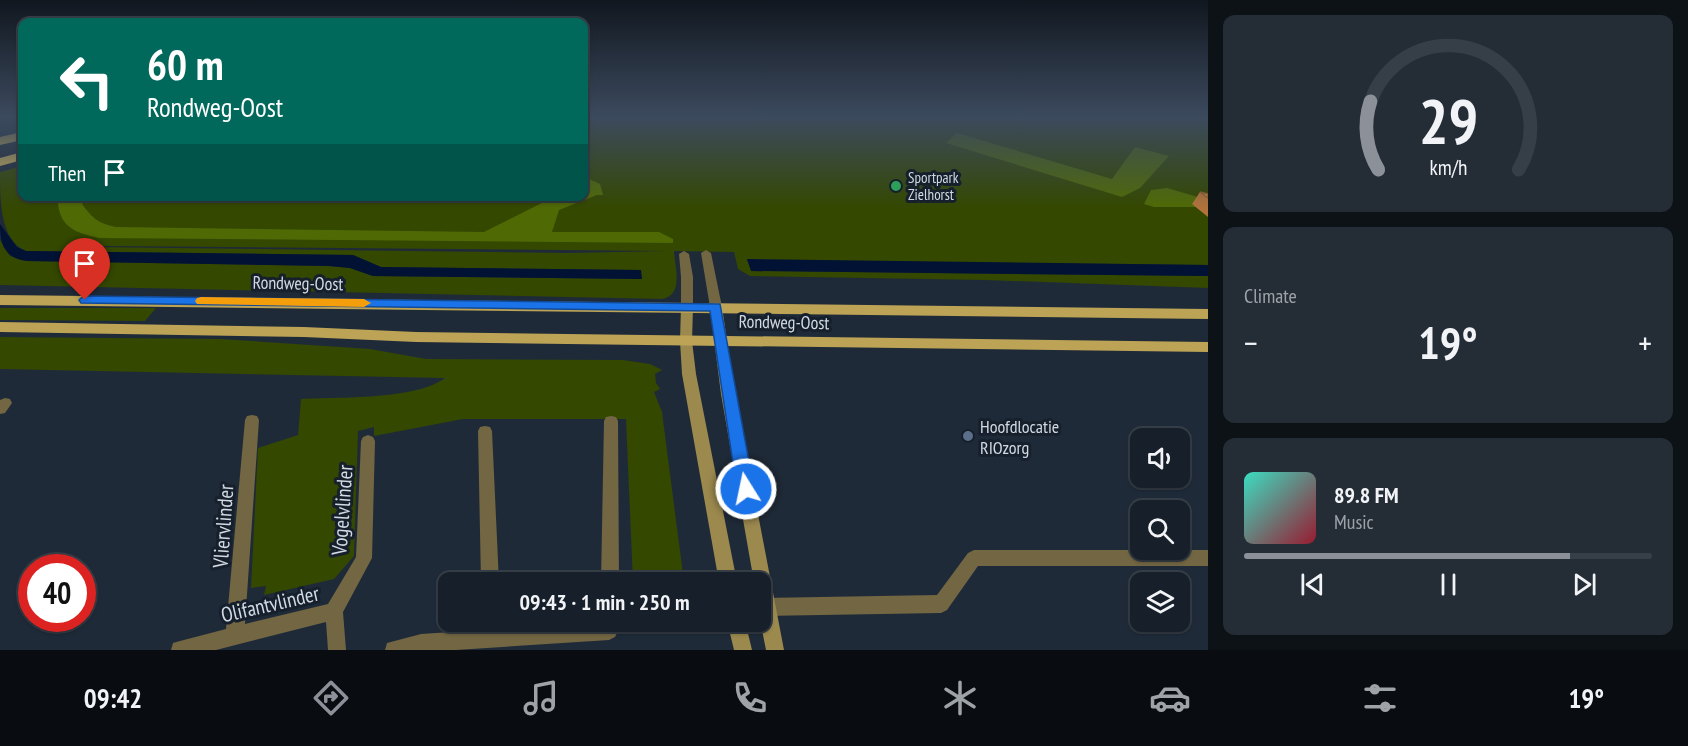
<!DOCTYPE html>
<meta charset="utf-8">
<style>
:root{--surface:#17202a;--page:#242d36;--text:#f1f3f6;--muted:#9ea3a8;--line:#363e47;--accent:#8c9099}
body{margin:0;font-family:"PT Sans Narrow",sans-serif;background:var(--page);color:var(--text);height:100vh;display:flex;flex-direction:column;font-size:22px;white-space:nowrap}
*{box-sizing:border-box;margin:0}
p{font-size:20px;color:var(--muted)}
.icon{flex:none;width:33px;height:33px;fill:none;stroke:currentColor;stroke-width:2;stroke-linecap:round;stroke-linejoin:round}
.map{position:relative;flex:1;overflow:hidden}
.drawer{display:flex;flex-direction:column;gap:15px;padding:15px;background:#0d1217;width:480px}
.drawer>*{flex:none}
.hud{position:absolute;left:18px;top:18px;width:570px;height:183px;border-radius:12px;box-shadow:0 2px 4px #0004,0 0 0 2px var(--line);background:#00695c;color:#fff;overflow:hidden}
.tools{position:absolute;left:1130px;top:428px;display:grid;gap:12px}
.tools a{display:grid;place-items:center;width:60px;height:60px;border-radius:12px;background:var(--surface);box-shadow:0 2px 4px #0004,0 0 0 2px var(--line);font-size:30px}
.speed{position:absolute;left:18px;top:554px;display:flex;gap:12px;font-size:30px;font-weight:700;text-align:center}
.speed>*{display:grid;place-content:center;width:78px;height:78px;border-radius:50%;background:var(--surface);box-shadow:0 2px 4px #0004,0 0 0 2px var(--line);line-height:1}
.speed .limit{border:9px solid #d22;background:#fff;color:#111}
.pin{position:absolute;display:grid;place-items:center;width:51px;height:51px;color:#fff;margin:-62px -26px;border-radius:50% 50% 50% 0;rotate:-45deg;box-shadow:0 0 6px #0007}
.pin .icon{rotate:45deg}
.me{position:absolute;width:66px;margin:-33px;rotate:350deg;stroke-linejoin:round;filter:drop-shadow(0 0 4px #0008)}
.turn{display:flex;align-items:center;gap:21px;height:126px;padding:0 30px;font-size:27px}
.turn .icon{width:78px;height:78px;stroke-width:2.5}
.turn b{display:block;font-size:42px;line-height:51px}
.then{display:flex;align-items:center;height:57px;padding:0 30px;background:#0003;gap:12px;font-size:22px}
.big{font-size:45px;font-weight:700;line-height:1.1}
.drawer .widget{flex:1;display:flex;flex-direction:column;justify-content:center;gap:9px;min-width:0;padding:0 21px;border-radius:12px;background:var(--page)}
.drawer .dial{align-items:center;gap:0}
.dial svg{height:156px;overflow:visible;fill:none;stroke:var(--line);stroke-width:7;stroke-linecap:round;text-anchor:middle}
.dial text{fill:var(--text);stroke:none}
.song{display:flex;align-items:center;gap:18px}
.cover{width:72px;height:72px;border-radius:9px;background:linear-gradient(135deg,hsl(170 70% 55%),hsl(350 70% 35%))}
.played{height:6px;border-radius:3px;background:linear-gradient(90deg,var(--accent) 80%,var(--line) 80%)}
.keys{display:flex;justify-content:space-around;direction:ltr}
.heat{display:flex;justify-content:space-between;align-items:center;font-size:33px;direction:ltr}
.trip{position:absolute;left:438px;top:572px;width:333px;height:60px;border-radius:12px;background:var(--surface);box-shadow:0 2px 4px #0004,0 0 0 2px var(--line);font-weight:700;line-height:60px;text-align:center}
.tab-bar{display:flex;height:96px;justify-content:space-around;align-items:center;background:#090d11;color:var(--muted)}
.tab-bar .icon{width:42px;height:42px}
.tab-bar .current{color:var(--accent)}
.tab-bar b{font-size:27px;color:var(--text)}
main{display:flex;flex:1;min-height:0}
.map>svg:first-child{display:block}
.green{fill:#344800;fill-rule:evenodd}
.forest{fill:#4f6a05}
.water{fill:#011234}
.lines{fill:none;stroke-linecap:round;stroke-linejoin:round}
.street{fill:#726643;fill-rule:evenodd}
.secondary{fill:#9c894e;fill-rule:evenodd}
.primary{fill:#bca355;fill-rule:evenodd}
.highway{fill:#d9bb5b;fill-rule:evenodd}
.wall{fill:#b1733a}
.building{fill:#ce8644;stroke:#905e30;stroke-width:1.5}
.route{fill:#1a73e8;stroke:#114b97;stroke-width:1.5}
.slow{fill:#f59e0b}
.leisure-dot{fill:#2e9e5b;stroke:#16202d;stroke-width:2}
.service-dot{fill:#5c6f8a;stroke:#16202d;stroke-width:2}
.labels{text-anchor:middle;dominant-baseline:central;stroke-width:6;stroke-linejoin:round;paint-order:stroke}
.far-poi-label{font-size:15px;fill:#d2d9e2;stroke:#16202d;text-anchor:start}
.street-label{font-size:18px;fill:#d2d9e2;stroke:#16202d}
.poi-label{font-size:18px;fill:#d2d9e2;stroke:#16202d;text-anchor:start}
.near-street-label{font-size:21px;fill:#d2d9e2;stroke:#16202d}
</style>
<main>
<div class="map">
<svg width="1208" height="650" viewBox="0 0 1208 650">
<rect width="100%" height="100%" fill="#1f2a38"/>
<path class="green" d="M584,118h624v147l-461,-5 5,11 456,5v12l-223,-8 -235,-4 -12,-7 -4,-17 -60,-1c1,17 10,44 -12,48l-662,-14v-45l10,16 17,5 302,5 21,2 23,8 269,3 -2,-9 -259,-3 -28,-12 -327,-4c-26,-10 -26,-52 -26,-79l22,-6v30h562zM106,246l559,5 -98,2 -473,-6z
M0,308h156l-11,13 -145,-1z
M0,337l221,2 149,10 56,10 197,1 27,4 12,6 -7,4 1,9 4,6 -6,3 8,20 22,170h-51l-7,-163h-163l-89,17v-9l-16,4 -4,125 -20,23 -70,16 2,-9 -15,2 7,-140 40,-13 3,-36c37,-2 115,1 144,-21l-445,-9z"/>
<path class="forest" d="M957,133l155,46 23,-32 34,9 -29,32 -18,9 -176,-54z
M589,179l11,5 3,11h-6l-38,15 -7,22h107l14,7v4l-574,-5c-21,-5 -38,-9 -41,-34l6,-7h23l-5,7c11,15 16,19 34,23l368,5 70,-35 30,-1v-15z
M1167,188l41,12 -6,7h-48l-10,-3 7,-14z"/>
<path class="water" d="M0,224l17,23 9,4 327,4 28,12 260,3 1,9 -269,-3 -23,-8 -21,-2 -302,-5c-23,-3 -27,-17 -27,-37z
M747,259l461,6v11l-457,-5z"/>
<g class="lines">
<path class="street" d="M706,250l5,3 11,54 -6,4 -6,-4 -9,-54z
M684,251l5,3 4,23v30l-6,4 -6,-4v-30l-2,-23z
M5,398l5,1 2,4 -7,10 -5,1v-14z
M252,415l5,1 2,4 -14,204 83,-20 28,-47 5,-116 2,-4 5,-2 5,2 2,4 -3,117 -29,54 3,38h-18l-2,-28 -110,28h-45l2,-7 7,-2 46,-12 19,-209 2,-4z
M611,416l5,1 2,4 1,161h-18l3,-161 2,-4z
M485,426l5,1 2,4 7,151h-18l-3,-151 2,-4z
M974,550h234v16h-230l-31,44 -6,3 -181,3v-18l177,-3 31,-42z
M482,621h18l1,8 117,-8v10l-3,6 -6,3 -153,10h-71l2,-7 34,-9 61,-4z"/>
<path class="secondary" d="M687,303l6,4 -1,34 4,33 41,208h-18l-37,-208 -2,-33 1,-34z
M716,303l6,4 13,87 49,256h-18l-6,-30v-38h-6l-33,-188 -11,-87z
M727,621h18l7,29h-18z"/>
<path class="primary" d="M0,295l1208,14v10l-1208,-14z
M0,322l304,5 112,5 792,10v10l-792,-10 -112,-5 -304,-5z"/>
<path class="highway" d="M22,132v8l-22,5v-8z
M22,152v8l-22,6v-8z"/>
</g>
<path class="wall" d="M1200,192l8,2v23l-16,-13z"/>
<path class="building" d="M1200,192l8,2v4z"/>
<linearGradient id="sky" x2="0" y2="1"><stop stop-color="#11171f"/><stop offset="0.56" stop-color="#3c4a5e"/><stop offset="1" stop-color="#3c4a5e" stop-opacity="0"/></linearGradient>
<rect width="1208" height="209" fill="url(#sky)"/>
<path class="route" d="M85,296l635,8 34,185 -2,5 -6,2 -7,-2 -2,-5 -27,-178 -629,-8 -2,-3 2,-2z"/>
<path class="slow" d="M201,297l163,2 7,4 -7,4 -167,-3 -2,-3 2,-3z"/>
<circle class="leisure-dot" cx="896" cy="186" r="6"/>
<circle class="service-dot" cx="968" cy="436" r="6"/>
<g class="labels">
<g class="far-poi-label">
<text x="908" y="177">Sportpark<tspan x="908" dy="17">Zielhorst</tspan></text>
</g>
<g class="street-label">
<text transform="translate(298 283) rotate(1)">Rondweg-Oost</text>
<text transform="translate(784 322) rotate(1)">Rondweg-Oost</text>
</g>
<g class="poi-label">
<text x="980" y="426">Hoofdlocatie<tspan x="980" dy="21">RIOzorg</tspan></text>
</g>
<g class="near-street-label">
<text transform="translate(342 510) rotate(-86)">Vogelvlinder</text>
<text transform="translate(223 526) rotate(-86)">Vliervlinder</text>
<text transform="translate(270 604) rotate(-13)">Olifantvlinder</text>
</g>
</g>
</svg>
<div class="tools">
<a><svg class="icon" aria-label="sound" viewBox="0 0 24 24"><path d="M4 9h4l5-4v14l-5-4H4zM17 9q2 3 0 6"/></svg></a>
<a><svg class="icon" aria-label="search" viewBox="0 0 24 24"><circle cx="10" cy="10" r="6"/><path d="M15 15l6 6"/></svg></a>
<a><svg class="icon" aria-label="layers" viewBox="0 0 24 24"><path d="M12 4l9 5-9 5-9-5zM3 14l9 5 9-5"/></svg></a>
</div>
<div class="speed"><div class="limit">40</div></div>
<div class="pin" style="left:85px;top:300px;background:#d93025"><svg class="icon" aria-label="arrive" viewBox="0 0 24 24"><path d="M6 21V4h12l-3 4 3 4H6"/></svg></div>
<svg class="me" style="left:746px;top:489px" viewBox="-20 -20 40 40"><circle r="17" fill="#1a73e8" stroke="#fff" stroke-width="3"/><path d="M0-11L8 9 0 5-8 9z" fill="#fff"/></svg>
<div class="trip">09:43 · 1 min · 250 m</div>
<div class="hud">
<div class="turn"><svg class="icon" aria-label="left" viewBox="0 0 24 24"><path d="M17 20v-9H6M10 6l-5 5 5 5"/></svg><div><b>60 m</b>Rondweg-Oost</div></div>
<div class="then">Then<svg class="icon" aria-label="arrive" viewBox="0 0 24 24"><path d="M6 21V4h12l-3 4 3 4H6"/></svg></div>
</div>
</div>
<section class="drawer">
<div class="widget dial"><svg viewBox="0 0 100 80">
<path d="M14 69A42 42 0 1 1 86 69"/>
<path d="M14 69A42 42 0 0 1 10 34" stroke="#8c9099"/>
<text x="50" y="56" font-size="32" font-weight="700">29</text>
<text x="50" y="72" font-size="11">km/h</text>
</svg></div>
<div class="widget"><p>Climate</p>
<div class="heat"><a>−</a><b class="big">19°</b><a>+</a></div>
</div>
<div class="widget">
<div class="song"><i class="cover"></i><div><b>89.8 FM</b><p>Music</p></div></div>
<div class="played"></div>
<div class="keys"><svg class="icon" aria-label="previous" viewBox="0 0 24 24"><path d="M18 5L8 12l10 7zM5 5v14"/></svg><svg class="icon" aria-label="pause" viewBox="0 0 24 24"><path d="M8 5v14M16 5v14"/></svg><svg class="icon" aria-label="next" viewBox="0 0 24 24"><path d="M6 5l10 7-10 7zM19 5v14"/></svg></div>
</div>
</section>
</main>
<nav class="tab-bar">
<b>09:42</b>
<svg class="icon current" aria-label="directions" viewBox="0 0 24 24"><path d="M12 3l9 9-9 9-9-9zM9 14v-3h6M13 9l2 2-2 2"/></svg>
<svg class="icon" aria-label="music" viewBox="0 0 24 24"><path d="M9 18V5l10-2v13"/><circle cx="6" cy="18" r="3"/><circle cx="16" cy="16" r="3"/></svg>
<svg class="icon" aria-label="phone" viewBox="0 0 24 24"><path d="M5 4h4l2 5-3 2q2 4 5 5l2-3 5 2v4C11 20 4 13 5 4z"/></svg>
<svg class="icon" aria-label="climate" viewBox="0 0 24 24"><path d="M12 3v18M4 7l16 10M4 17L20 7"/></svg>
<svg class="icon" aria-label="car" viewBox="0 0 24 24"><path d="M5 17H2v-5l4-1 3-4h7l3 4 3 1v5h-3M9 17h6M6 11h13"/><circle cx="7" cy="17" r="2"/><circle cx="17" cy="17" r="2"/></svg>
<svg class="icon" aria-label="filters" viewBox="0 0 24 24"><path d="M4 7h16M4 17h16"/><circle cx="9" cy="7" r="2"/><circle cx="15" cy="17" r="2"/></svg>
<b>19°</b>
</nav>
